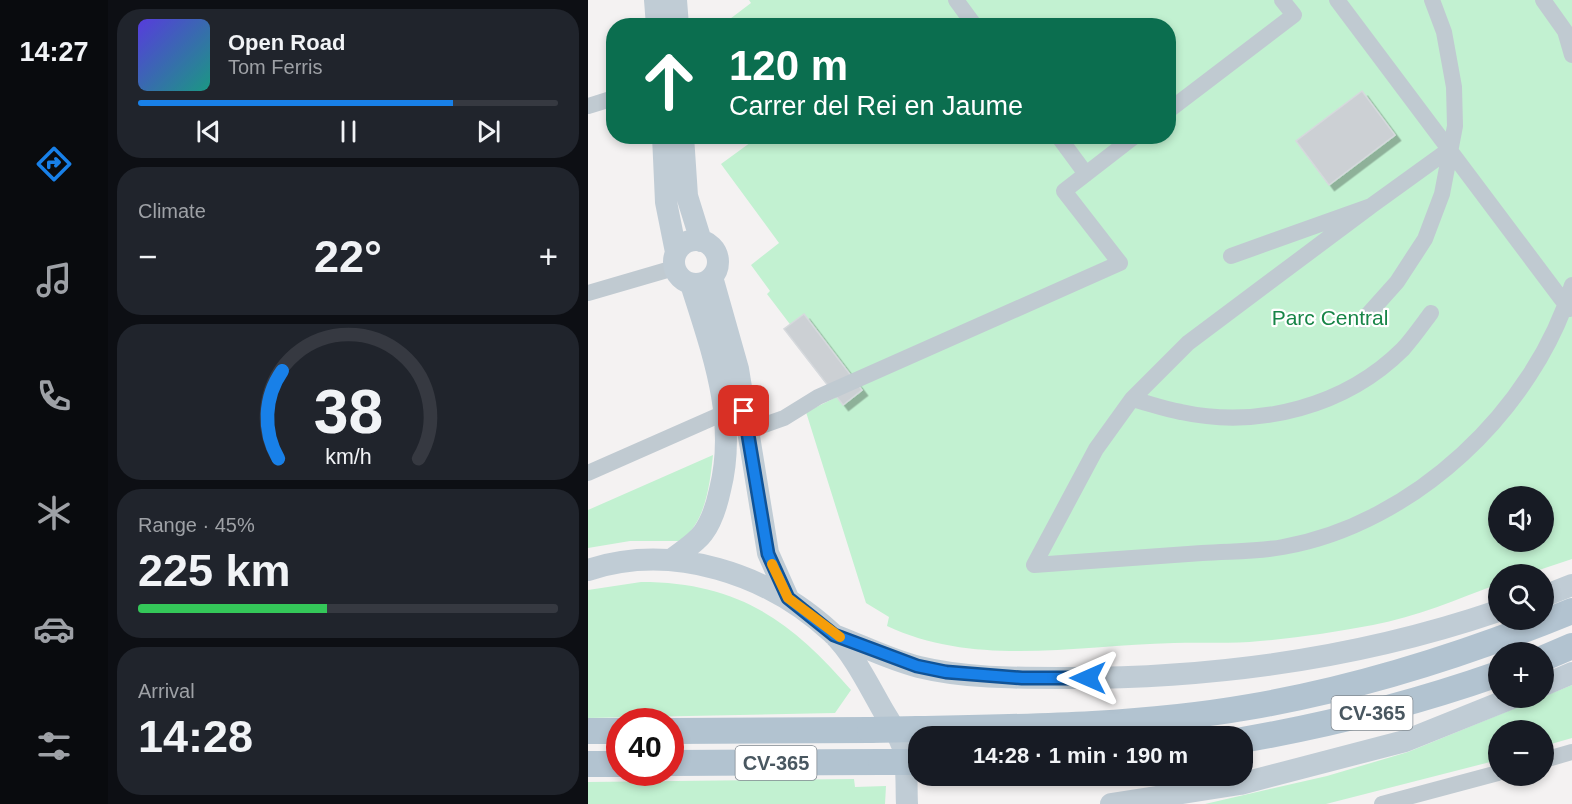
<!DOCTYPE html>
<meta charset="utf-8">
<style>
:root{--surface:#171b24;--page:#20242c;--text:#f1f3f6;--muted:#9ea1a6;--line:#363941;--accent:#1880e8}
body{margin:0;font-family:Arial,sans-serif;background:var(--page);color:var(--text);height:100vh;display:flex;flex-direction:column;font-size:22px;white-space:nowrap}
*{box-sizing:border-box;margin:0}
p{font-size:20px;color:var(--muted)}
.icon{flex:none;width:33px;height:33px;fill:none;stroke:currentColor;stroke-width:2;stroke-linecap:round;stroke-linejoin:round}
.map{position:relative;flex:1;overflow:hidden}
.drawer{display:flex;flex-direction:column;gap:9px;padding:9px;background:#0d0f14;width:480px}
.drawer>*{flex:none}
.hud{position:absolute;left:18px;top:18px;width:570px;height:126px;border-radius:24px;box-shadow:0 3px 9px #0003;background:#0b6e4f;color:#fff;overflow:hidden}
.fabs{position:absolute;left:900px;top:486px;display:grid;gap:12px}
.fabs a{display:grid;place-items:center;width:66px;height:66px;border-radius:50%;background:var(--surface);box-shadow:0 3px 9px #0003;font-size:30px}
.speed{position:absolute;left:18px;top:708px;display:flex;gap:12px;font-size:30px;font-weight:700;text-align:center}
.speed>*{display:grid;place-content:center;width:78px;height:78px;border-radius:50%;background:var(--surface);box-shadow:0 3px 9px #0003;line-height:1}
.speed .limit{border:9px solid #d22;background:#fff;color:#111}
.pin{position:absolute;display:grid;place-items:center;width:51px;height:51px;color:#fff;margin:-26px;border-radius:12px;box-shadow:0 3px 9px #0006}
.me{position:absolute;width:66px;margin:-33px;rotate:270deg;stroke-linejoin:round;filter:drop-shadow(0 0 4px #0008)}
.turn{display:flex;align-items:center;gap:21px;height:126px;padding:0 24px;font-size:27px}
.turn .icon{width:78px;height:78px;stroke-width:2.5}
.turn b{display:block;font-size:42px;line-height:51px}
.big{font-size:45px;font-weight:800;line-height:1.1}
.drawer .widget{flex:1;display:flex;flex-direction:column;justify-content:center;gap:9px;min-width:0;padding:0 21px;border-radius:24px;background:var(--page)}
.drawer .dial{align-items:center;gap:0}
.dial svg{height:156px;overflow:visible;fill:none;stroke:var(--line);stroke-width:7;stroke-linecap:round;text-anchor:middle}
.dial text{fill:var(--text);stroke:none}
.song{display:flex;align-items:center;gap:18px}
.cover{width:72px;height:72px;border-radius:9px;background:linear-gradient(135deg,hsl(250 70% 55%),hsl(170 70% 35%))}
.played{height:6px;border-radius:3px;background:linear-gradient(90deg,var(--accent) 75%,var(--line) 75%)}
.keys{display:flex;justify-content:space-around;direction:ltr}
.heat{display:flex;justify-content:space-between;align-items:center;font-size:33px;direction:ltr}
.charge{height:9px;border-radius:4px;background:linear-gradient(90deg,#34c759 45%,var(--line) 0)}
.trip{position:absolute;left:320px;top:726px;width:345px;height:60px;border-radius:24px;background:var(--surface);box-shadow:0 3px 9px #0003;font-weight:800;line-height:60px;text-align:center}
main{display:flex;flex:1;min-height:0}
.menu{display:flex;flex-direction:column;width:108px;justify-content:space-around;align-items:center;background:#090b0e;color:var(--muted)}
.menu .icon{width:42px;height:42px}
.menu .selected{color:var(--accent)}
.menu b{font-size:27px;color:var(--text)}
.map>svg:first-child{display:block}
.green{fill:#c2f1d1;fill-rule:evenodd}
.building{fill:#ccd0d4;stroke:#d6d9dd;stroke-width:1.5;filter:url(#shadow)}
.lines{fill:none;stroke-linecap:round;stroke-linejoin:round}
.street{stroke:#c0cad1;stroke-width:16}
.secondary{stroke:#c0ccd5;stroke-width:22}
.primary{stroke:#b2c3d0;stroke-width:26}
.primary-bridge{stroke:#b2c3d0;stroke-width:26}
.route-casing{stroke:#105397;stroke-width:15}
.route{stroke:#1880e8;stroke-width:10}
.slow{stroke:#f59e0b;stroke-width:10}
.labels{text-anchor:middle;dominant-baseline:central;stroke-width:4.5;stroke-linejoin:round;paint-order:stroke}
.shield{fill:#fff;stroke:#808990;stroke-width:1.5}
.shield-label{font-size:20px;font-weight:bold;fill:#495760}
.park-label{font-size:21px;fill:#178547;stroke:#fff}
</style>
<main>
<nav class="menu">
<b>14:27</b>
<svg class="icon selected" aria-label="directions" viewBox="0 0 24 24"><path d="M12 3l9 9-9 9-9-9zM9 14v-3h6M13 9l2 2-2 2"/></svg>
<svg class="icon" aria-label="music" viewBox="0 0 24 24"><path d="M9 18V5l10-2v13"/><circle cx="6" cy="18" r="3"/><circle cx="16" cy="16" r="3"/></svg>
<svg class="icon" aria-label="phone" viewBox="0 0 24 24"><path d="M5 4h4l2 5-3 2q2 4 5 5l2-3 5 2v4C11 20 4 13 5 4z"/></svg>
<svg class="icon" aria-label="climate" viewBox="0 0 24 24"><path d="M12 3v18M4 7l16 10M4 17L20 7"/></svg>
<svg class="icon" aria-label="car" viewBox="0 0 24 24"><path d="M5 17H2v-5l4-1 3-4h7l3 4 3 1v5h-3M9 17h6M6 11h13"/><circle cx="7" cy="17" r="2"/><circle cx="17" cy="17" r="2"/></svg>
<svg class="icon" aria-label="filters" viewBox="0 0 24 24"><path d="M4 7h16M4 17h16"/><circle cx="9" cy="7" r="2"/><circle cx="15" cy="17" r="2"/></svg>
</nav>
<section class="drawer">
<div class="widget">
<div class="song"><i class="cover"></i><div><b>Open Road</b><p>Tom Ferris</p></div></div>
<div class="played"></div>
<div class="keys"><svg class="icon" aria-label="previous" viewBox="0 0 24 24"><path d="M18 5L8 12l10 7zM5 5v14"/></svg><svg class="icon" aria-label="pause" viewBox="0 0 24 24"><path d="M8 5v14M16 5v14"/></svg><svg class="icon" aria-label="next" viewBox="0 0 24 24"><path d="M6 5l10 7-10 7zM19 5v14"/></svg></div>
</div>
<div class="widget"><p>Climate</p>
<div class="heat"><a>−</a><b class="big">22°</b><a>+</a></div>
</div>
<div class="widget dial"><svg viewBox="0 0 100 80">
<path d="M14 69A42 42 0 1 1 86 69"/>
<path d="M14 69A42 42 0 0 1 16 24" stroke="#1880e8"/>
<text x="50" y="56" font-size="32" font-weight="700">38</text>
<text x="50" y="72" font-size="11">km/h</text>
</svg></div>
<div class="widget"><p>Range · 45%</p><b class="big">225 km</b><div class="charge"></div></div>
<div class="widget"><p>Arrival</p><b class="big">14:28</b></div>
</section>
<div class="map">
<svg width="984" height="804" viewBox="0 0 984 804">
<defs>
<filter id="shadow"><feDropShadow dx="5.5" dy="5.5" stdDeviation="0" flood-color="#0004"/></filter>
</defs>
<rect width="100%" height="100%" fill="#f4f2f2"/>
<path class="green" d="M161,0h823v559l-45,15h-29v10c-40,15 -82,33 -125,41 -37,7 -75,13 -113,16 -28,3 -57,1 -86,2 -96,2 -197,25 -287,-17l2,-9 -23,-14 -60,-191 37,-18 -76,-100 3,-3 -19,-26 28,-22 -58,-79 37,-27 410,-1v-110l-446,-1 29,-22zM910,496h46v46h-46z
M125,455c-3,28 -7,68 -33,86h-50l-42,7v-38z
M53,582c96,0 150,38 210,108l-16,23 -247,5v-128z
M984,685v53l-28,8v-16h-46v30l-172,44h-121l122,-28 81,-24z
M266,779l1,8 31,-1 -1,18h-297v-22z"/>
<path class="building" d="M774,91l33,44 -66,50 -33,-44z
M216,314l58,76 -19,15 -59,-76z"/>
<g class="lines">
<path class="street" d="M368,0l19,26
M749,0l232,309
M955,0l22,31 7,24
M0,106l26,-8
M580,111l126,-96 -12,-15
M470,136l28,38
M783,206l-183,137 -56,56 -36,50 -62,116c56,-4 112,-8 168,-12 27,-2 55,-1 81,-6 131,-23 251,-137 289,-262
M643,256l140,-50 79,-57
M0,293l86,-25
M775,320l34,-38 28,-43 17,-45 13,-68 -1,-39 -10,-55 -12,-32
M544,399c16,4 32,10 49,13 78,17 165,-6 222,-63 10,-11 19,-24 28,-36
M159,431l37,-13 34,-21 302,-134 -56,-72 71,-55
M0,473l136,-60
M956,760l28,-8
M794,804l116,-31"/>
<path class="secondary" d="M67,0l2,26
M88,0l2,26
M75,136l3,66 10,50
M95,136l4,60 14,45
M86 262a22 22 0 1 1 44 0a22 22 0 1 1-44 0Z
M124,277l26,92 30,184 20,45
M83,560c10,-8 25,-17 32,-27 9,-12 14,-29 17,-43 18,-71 -8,-139 -29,-206
M0,570c85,-28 180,4 244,63 20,19 35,49 48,72 7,13 17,26 22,40 6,16 4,42 5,59
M956,596l28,-11
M246,635c27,10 56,25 85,32 45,11 94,11 140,11 149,1 298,-19 439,-67
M956,685l28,-12
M523,804l129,-20 165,-43 107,-43"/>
<path class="primary" d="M956,658l28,-12
M330,729c110,-2 222,-3 331,-22 112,-19 218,-53 323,-96
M0,731h32
M82,731l200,-1
M654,740c87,-15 173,-37 256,-66
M82,763l211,-1
M0,764h32"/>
<path class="primary-bridge" d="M282,730l48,-1
M293,762h37"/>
</g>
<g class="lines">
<defs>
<path id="route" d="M156,411l24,143 20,44 46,37 83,31 29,6 76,6h66"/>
</defs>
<use href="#route" class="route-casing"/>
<use href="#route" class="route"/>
<path class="slow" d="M184,564l16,34 52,39"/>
</g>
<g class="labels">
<g class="shield">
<rect x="743.5" y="696" width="81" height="34" rx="4.5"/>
<rect x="147.5" y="746" width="81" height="34" rx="4.5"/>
</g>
<g class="shield-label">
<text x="784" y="713">CV-365</text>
<text x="188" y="763">CV-365</text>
</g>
<g class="park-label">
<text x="742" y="317">Parc Central</text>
</g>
</g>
</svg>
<div class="fabs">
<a><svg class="icon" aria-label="sound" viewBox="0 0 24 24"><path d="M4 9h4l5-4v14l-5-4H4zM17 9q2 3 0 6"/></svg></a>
<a><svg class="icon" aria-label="search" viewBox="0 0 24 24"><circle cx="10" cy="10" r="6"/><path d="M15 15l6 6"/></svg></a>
<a>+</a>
<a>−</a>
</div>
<div class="speed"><div class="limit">40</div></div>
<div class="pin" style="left:156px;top:411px;background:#d93025"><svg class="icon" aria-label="arrive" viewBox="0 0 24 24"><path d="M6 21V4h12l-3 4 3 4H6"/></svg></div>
<svg class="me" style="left:500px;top:678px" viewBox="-20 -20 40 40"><path d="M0-17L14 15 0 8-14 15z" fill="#1880e8" stroke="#fff" stroke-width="4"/></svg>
<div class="trip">14:28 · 1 min · 190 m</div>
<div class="hud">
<div class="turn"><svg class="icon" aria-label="ahead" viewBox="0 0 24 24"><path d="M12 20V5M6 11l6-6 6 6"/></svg><div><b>120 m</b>Carrer del Rei en Jaume</div></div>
</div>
</div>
</main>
